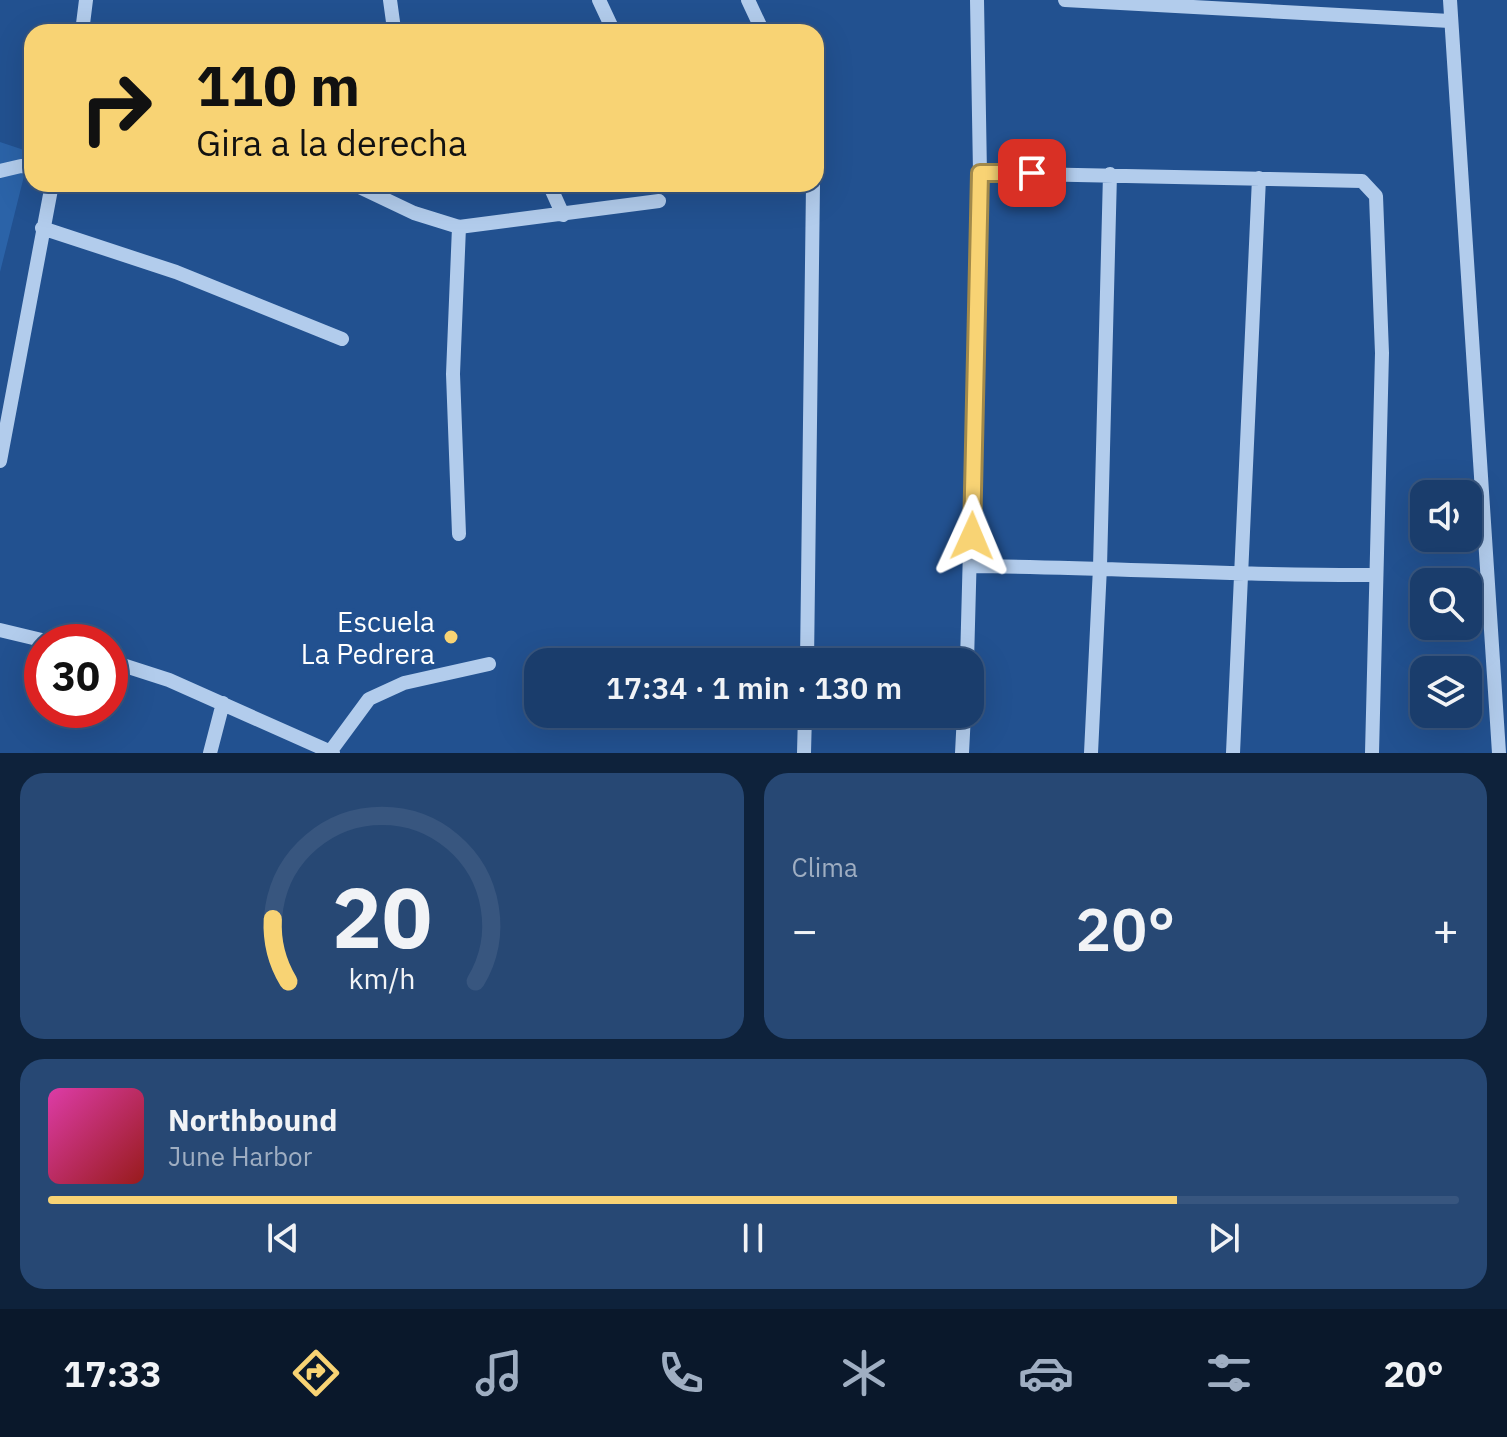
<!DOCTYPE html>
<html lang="es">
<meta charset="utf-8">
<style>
:root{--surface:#1a3d6c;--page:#274874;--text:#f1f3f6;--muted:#9faec2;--line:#38567f;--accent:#f8d374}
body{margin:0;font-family:"IBM Plex Sans",sans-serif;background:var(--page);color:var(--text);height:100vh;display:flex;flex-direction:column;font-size:30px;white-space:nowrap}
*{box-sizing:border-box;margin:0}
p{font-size:26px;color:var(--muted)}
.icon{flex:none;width:44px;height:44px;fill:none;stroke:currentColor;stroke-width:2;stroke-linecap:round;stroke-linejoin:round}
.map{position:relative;height:753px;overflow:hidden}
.drawer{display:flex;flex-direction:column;gap:20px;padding:20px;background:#0e223b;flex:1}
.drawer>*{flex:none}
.top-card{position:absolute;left:24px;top:24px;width:800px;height:168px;border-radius:24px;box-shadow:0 8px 32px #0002,0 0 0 2px var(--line);background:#f8d374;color:#111;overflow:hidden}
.buttons{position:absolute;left:1410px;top:480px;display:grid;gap:16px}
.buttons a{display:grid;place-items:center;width:72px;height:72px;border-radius:16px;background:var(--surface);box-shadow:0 8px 32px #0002,0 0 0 2px var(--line);font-size:40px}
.speed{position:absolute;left:24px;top:624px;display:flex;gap:16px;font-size:40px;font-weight:700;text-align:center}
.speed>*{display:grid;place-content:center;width:104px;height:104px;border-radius:50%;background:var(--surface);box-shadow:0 8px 32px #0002,0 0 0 2px var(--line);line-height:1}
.speed .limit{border:12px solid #d22;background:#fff;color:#111}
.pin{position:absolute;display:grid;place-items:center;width:68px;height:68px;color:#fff;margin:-34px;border-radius:16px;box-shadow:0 4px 12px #0006}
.me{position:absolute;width:88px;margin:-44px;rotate:1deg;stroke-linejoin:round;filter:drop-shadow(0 0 6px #0008)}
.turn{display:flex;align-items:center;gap:28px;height:168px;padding:0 40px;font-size:36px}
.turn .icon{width:104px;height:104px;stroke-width:2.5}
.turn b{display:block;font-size:56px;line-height:68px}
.big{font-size:60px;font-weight:600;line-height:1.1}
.drawer .card{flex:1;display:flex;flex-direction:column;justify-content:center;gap:12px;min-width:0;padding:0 28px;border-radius:24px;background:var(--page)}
.drawer .dial{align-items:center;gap:0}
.dial svg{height:208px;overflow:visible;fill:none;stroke:var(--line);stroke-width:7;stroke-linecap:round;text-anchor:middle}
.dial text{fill:var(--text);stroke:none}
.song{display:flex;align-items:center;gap:24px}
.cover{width:96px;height:96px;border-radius:12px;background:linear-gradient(135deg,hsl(320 70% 55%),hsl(0 70% 35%))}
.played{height:8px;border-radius:4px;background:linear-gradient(90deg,var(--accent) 80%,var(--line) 80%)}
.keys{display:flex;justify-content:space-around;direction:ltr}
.heat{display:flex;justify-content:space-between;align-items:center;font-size:44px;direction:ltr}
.drawer .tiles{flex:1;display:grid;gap:20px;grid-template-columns:1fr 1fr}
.card:last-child{grid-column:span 2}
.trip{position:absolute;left:524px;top:648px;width:460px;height:80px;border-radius:24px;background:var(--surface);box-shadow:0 8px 32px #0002,0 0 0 2px var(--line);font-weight:600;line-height:80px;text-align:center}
.menu{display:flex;height:128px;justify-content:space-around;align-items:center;background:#0a182b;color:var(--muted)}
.menu .icon{width:56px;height:56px}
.menu .active{color:var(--accent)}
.menu b{font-size:36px;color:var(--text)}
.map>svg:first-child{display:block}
.green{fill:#2b63a8}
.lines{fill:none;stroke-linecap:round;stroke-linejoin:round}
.minor{stroke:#b2ccec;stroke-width:14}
.route-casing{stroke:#a1894b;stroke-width:20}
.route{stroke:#f8d374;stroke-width:14}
.poi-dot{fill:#f8d374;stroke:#225190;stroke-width:3}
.labels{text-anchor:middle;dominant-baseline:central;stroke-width:8;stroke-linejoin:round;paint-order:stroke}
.poi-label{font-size:28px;fill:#fff;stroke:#225190;text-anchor:end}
</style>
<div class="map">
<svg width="1507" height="753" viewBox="0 0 1507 753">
<rect width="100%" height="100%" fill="#225190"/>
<path class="green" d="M0,142l30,10 -30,120z"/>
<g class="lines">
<path class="minor" d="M390,0l4,29
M599,0l15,32
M748,0l15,32
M1065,0l385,21
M1450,0l49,753
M82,32l4,-32
M0,171l21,-5 11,1
M980,173l382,8 14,15 6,157 -10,400
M353,184l61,29 45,14 200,-26
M549,184l14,31
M459,227l-6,147 6,160
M42,228l134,44 166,67
M0,461l52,-277
M971,566c135,1 269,10 404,9
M0,630l50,12
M110,661l59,19 164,73
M807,662l6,-478
M967,662l13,-489 -3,-173
M330,752l39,-53 35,-16 85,-19
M210,753l13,-50
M804,753l1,-39
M962,753l2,-39
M1091,753l9,-186 10,-393
M1233,753l26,-575"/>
</g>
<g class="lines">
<defs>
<path id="route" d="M972,536l8,-363h52"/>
</defs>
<use href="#route" class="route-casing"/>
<use href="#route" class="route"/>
</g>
<circle class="poi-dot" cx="451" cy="637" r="8"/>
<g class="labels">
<g class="poi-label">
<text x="435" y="621">Escuela<tspan x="435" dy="32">La Pedrera</tspan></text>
</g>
</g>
</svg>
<div class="buttons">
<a><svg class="icon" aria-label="sound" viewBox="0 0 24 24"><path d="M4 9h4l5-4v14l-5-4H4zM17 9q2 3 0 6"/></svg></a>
<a><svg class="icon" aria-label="search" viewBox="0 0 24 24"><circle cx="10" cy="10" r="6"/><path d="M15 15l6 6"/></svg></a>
<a><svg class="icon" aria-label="layers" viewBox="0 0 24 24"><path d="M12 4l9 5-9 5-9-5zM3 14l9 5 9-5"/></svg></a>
</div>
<div class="speed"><div class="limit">30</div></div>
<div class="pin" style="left:1032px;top:173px;background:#d93025"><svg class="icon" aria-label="arrive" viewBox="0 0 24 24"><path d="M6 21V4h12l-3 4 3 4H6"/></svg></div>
<svg class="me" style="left:972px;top:536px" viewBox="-20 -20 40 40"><path d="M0-17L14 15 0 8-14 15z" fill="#f8d374" stroke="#fff" stroke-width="4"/></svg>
<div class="trip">17:34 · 1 min · 130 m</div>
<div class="top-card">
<div class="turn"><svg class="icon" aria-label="right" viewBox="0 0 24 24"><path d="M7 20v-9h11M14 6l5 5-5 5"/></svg><div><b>110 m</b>Gira a la derecha</div></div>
</div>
</div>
<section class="drawer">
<div class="tiles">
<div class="card dial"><svg viewBox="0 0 100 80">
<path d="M14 69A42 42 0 1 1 86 69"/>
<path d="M14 69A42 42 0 0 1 8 45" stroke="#f8d374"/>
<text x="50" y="56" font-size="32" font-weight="700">20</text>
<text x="50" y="72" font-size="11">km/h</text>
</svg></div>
<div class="card"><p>Clima</p>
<div class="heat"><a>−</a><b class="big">20°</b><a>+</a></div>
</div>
<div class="card">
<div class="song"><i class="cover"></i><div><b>Northbound</b><p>June Harbor</p></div></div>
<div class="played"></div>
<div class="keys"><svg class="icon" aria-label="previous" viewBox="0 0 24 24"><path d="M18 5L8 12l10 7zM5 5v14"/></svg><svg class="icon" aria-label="pause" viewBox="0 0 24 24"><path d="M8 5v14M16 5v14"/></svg><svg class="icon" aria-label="next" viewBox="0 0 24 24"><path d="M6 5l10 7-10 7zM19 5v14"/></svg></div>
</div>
</div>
</section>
<nav class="menu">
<b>17:33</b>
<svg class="icon active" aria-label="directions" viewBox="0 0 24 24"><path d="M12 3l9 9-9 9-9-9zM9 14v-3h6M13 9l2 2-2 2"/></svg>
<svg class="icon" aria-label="music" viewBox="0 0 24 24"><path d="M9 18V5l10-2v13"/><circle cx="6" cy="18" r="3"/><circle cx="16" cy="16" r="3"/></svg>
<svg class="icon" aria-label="phone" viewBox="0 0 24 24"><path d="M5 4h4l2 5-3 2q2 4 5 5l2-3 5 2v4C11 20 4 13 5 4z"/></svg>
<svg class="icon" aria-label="climate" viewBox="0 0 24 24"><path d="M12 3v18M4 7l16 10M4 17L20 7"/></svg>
<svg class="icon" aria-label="car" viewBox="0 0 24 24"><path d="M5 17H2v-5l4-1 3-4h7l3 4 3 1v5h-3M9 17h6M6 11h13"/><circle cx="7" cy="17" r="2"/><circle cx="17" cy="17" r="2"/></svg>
<svg class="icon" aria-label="filters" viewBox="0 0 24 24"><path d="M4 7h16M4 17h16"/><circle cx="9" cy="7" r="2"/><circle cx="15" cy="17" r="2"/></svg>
<b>20°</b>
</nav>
